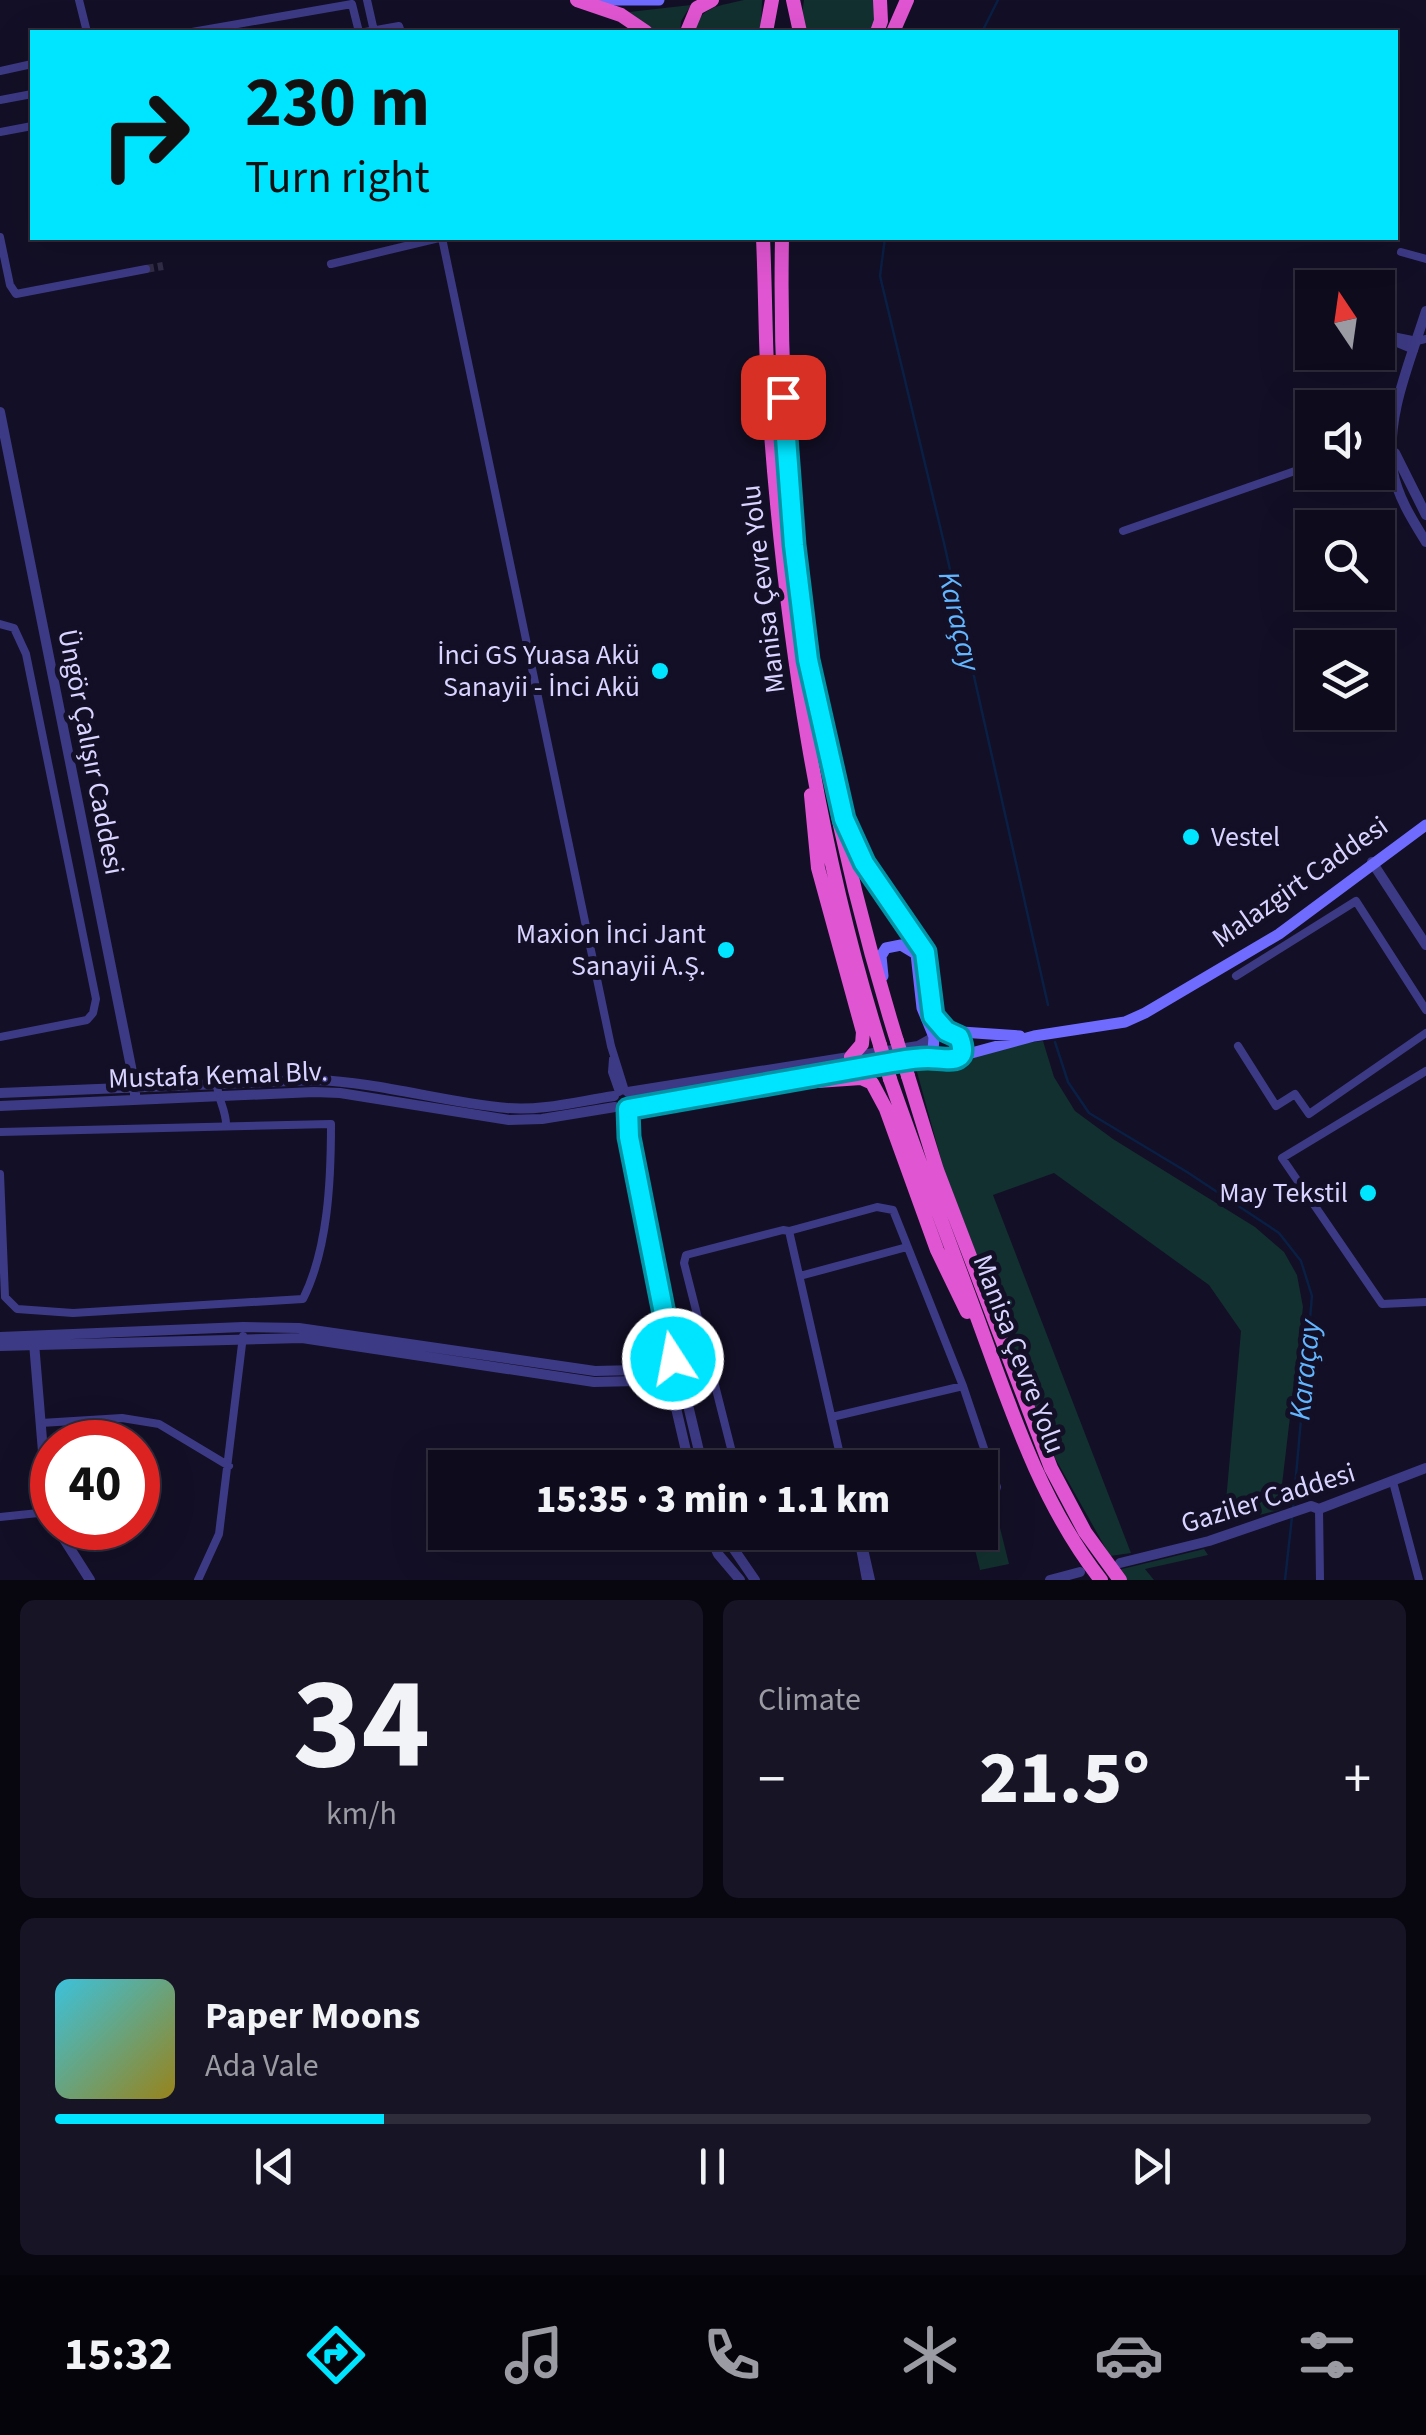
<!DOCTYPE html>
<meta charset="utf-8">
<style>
:root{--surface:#0e0b1c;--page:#171425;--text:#f1f3f6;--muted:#9b9ba3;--line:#2e2b3b;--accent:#00e5ff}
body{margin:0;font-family:"Source Sans 3",sans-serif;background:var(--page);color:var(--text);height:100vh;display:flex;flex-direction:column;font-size:38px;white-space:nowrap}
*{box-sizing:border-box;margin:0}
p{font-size:32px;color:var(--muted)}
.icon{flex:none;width:55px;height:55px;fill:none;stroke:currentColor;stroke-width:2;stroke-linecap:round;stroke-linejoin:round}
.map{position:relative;height:1580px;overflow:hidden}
.panel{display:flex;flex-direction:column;gap:20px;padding:20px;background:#08060f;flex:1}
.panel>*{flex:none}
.banner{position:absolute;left:30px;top:30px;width:1368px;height:210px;border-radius:0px;box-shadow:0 10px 40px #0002,0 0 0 2px var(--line);background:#00e5ff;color:#111;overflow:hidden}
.needle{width:65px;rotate:347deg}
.controls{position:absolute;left:1295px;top:270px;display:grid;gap:20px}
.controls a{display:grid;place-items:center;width:100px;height:100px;border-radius:0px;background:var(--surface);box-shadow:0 10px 40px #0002,0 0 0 2px var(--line);font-size:50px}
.speed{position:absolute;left:30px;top:1420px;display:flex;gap:20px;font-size:50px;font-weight:700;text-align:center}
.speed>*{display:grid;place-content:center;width:130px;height:130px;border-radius:50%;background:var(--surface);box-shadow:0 10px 40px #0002,0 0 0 2px var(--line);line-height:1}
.speed .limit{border:15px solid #d22;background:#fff;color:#111}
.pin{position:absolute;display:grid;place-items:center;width:85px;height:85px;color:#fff;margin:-42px;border-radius:20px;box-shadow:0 5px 15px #0006}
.me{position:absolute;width:110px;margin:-55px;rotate:349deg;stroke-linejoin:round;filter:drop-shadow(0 0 8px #0008)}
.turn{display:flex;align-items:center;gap:35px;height:210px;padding:0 50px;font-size:45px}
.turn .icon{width:130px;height:130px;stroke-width:2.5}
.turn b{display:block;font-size:70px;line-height:85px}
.big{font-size:75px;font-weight:800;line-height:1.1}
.panel .card{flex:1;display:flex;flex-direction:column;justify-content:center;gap:15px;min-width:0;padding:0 35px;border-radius:15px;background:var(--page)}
.panel .dial{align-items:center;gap:0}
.dial b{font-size:130px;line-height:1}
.song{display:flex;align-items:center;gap:30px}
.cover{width:120px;height:120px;border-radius:15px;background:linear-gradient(135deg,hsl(190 70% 55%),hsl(50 70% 35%))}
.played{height:10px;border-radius:5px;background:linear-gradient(90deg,var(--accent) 25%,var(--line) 25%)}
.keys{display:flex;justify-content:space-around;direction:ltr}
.heat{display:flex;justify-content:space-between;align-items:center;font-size:55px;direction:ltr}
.panel .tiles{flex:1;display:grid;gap:20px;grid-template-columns:1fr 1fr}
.card:last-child{grid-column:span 2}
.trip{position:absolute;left:428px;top:1450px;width:570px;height:100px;border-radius:0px;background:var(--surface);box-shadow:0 10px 40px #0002,0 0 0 2px var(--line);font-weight:800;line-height:100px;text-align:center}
.tabs{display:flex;height:160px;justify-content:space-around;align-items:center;background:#06040b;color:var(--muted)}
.tabs .icon{width:70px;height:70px}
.tabs .current{color:var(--accent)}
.tabs b{font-size:45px;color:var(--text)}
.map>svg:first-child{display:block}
.green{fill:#12302f}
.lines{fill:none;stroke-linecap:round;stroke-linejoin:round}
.stream{stroke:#0a1f44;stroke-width:2.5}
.minor-tunnel{stroke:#312d47;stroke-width:8;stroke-dasharray:8 4;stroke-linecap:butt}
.minor{stroke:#3d3a85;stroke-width:8}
.tertiary{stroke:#3d3a85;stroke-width:10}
.secondary{stroke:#6f6bff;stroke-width:11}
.trunk{stroke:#e055d1;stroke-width:14}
.trunk-bridge{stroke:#e055d1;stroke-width:14}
.route-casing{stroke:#0095a6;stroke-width:25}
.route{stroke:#00e5ff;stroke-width:18}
.poi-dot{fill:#00e5ff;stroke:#130f26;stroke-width:4}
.labels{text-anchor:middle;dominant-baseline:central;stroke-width:10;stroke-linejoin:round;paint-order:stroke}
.street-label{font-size:28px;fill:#d9d4ff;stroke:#130f26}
.poi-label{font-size:28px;fill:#d9d4ff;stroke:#130f26;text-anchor:end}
.water-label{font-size:30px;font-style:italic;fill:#62b6ff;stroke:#130f26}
</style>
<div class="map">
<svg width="1426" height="1580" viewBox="0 0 1426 1580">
<rect width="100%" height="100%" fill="#130f26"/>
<path class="green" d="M744,0h18l-1,32h-69c9,-26 27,-26 52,-32z
M804,0h70l2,19 -7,13h-62l-6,-11z
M691,5l-10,16 -1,11h-27l-24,-20z
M1043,1041l11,36 21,34 38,28 142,88 29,25 13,23 6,32 -24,203 -55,14 17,-193 -32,-46 -155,-112 -61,22 138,358 -21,3 -55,-98 -111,-288 -30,-109 30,4 57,-19z
M998,1520l11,44 -29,6 -9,-37 9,-1v-8z
M1204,1549l4,6 -63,14 9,11h-27l-9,-10z"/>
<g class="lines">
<path class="stream" d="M982,32l16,-32
M885,238l-5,38 64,267 104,462
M1055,1042l13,40 21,31 98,59 92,61 22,28 11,35 -19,213
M1285,1580l7,-63"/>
<path class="minor-tunnel" d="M146,269l17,-3"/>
<path class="minor" d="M79,0l8,32
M367,0l7,31
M192,32l160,-28 7,28
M365,32l34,-6 2,6
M0,71l32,-7
M0,100l32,-6
M0,132l32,-6
M0,237l10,48 6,9 130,-25
M442,238l169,808 14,45
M1401,252l25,7
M331,264l108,-26
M1378,333l39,8 9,-2
M1378,335l36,15
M1378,428l14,3
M1123,531l189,-66
M0,624l14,4 12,26 70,345 -3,14 -6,7 -87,17
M1236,976l120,-75 70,109
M1238,1046l38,60 19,-12 14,20 117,-81
M613,1059l-1,13 7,20
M1426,1071l-144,87 100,146 44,-2
M217,1085c1,15 10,27 9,41
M0,1132l331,-8c0,57 -3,125 -28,175l-230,14 -56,-4 -12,-12 -5,-123
M789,1231l88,-24 16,3 70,176
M800,1276l107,-29
M832,1417l131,-31 34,101 -4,12 -13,4
M41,1423l81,-5 37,6 70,42
M736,1468l-52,-205 2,-8 97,-25 6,1 54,237
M1393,1482l26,98
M1319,1509l1,71
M0,1517l48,-5
M753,1532l5,5 25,-5
M857,1532l9,48
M859,1545l5,4 7,31
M198,1580l21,-46 24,-198"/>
<path class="tertiary" d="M1426,311c-16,51 -41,106 -33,160 4,25 20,50 33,71
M0,412l135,675v13
M1395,453l31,62
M1372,862l54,83
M819,1076l52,-11 67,-7
M628,1092l290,-46 16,-9
M0,1093l315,-13c64,2 127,22 192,28 36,3 72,-7 107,-12
M0,1106l314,-14 26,1 169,27 33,-1 73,-12
M631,1107l162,-25
M622,1111l51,248 9,21 21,88
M0,1337l243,-10 56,1 296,43 82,-2
M34,1343l14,169 4,8
M0,1346l302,-8 292,44 88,-2
M669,1378l21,90
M57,1528l33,52
M708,1532l10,22 22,26
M722,1532l33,48
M1120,1563l89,-22 102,-35 8,3 107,-41
M1050,1580l30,-8"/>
<path class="secondary" d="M593,0h66
M844,819l20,44 61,89 8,64 14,15
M883,976l-2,-20 5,-8 15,-3 15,9 6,54 12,29 -1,14 9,10 92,-25 91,-14 20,-9 134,-79 147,-109
M939,1033l8,-2 73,5"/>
<path class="trunk" d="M577,0l44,15 25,17
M793,0l7,32
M687,32l10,-24 15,-8
M766,32l6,-32
M877,32l4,-11 -1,-21
M893,32l14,-32
M763,238c3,65 2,131 8,196 16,207 47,413 109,611
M782,238c-5,271 34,543 115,803
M811,795l7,73 45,164 -1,12 -11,13
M908,1076l29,94 114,298 34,64 35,48
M890,1079c28,80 58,159 87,238 33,90 64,187 124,263
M788,1083l73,-5 11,5 14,26 51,141 30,62"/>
<path class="trunk-bridge" d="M897,1041l11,35
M880,1045l10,34"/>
</g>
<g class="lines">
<defs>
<path id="route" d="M673,1359l-44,-222 -1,-28 265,-47c12,-2 23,-4 35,-4 17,0 43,9 31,-21l-13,-6 -13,-15 -8,-64 -61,-89 -20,-44 -36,-159 -14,-115 -11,-148"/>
</defs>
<use href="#route" class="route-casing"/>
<use href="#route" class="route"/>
</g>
<g class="poi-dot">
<circle cx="660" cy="671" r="10"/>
<circle cx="1191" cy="837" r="10"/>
<circle cx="726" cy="950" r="10"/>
<circle cx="1368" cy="1193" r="10"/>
</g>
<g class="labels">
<g class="street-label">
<text transform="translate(763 589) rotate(-97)">Manisa Çevre Yolu</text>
<text transform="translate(91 752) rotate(79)">Üngör Çalışır Caddesi</text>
<text transform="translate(1300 882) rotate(-35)">Malazgirt Caddesi</text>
<text transform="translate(218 1075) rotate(-2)">Mustafa Kemal Blv.</text>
<text transform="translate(1019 1354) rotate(69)">Manisa Çevre Yolu</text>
<text transform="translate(1268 1498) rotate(-17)">Gaziler Caddesi</text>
</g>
<g class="poi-label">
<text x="640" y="655">İnci GS Yuasa Akü<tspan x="640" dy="32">Sanayii - İnci Akü</tspan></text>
<text x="1211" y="837" text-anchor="start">Vestel</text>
<text x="706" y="934">Maxion İnci Jant<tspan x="706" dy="32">Sanayii A.Ş.</tspan></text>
<text x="1348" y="1193">May Tekstil</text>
</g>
<g class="water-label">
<text transform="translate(959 621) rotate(77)">Karaçay</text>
<text transform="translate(1305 1370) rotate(-84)">Karaçay</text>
</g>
</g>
</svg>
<div class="controls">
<a><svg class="needle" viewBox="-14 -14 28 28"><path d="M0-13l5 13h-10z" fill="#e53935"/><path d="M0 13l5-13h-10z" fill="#9b9ba3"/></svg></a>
<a><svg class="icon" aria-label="sound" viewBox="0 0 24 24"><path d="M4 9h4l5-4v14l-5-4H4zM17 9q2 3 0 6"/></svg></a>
<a><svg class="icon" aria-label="search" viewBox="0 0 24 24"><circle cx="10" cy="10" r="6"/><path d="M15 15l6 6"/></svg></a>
<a><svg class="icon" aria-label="layers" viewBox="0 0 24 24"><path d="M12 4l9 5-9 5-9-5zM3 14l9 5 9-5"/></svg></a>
</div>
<div class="speed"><div class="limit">40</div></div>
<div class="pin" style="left:783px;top:397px;background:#d93025"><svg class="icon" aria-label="arrive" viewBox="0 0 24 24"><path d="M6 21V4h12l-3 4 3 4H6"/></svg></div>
<svg class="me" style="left:673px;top:1359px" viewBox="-20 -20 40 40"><circle r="17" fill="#00e5ff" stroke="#fff" stroke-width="3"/><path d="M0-11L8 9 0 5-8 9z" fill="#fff"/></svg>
<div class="trip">15:35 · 3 min · 1.1 km</div>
<div class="banner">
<div class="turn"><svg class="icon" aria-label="right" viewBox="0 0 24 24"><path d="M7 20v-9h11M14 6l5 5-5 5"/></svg><div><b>230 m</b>Turn right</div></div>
</div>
</div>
<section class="panel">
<div class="tiles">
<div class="card dial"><b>34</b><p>km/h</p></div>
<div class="card"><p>Climate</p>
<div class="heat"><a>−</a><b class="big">21.5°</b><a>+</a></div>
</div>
<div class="card">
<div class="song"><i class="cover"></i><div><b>Paper Moons</b><p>Ada Vale</p></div></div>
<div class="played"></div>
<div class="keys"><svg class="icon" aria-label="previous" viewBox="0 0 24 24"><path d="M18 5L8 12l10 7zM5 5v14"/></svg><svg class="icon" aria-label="pause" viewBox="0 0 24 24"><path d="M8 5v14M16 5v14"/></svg><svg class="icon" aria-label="next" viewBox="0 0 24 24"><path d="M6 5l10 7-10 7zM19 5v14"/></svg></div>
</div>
</div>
</section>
<nav class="tabs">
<b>15:32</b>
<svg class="icon current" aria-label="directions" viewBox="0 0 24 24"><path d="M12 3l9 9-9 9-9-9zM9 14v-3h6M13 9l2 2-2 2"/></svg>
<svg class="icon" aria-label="music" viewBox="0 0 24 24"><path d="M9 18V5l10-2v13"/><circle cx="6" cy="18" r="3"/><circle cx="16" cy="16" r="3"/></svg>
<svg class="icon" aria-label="phone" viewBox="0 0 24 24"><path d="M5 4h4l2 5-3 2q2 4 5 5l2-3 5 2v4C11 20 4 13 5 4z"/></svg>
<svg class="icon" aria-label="climate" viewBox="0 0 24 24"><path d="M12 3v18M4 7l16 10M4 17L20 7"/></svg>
<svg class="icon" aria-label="car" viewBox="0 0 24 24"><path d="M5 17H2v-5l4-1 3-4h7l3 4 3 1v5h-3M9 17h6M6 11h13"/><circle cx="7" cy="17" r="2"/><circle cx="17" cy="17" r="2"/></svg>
<svg class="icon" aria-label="filters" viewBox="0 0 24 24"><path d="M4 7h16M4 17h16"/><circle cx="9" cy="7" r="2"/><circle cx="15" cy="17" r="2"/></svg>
</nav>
